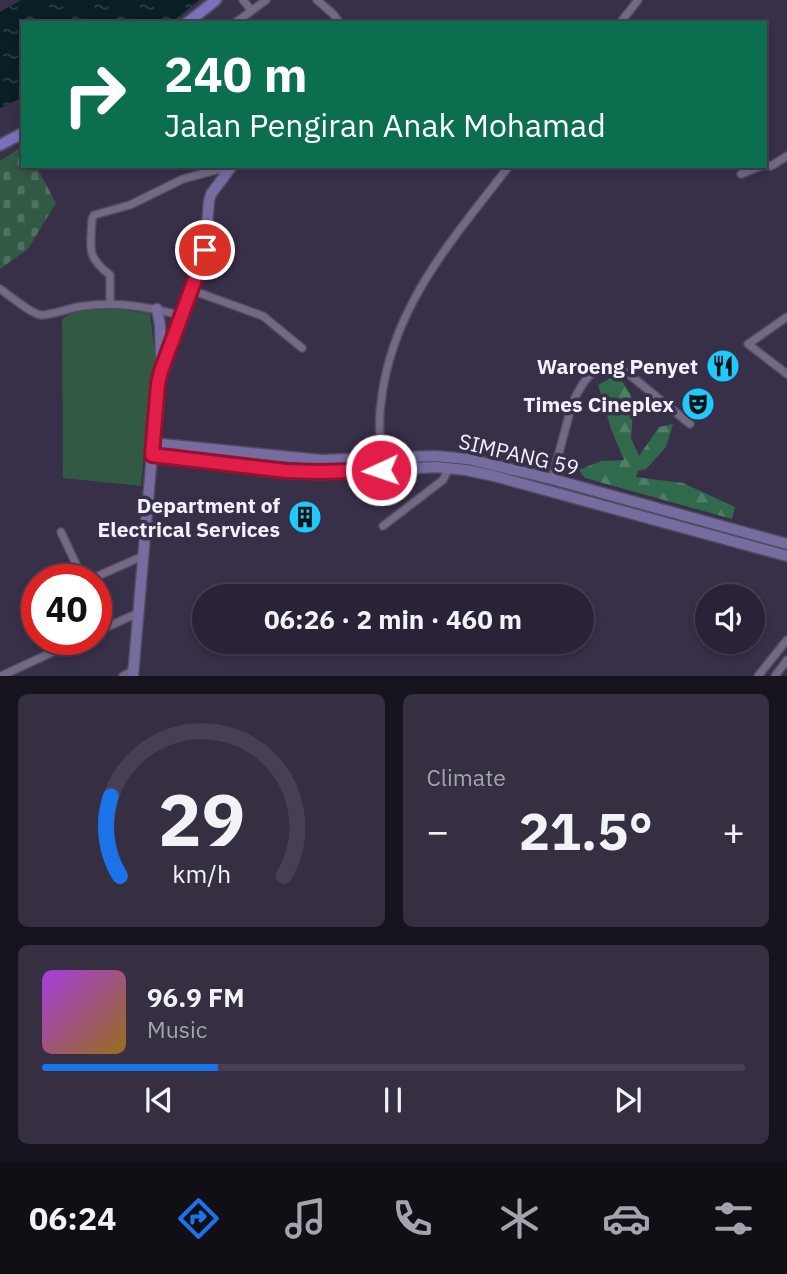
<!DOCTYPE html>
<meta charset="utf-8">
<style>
:root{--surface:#2a2337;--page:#362f42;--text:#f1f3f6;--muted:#a5a4ad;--line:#464052;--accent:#1a73e8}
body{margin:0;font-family:"IBM Plex Sans",sans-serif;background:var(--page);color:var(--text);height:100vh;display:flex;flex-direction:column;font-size:26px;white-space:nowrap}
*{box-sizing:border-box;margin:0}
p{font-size:23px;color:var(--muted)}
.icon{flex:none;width:38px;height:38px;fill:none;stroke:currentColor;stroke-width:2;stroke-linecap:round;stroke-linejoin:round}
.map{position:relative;height:676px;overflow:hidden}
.details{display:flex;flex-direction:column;gap:18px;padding:18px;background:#17131e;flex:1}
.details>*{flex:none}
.guide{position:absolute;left:21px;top:21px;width:746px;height:147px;border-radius:0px;box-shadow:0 4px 10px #0003,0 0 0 2px var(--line);background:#0b6e4f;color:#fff;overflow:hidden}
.buttons{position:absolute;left:695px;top:584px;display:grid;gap:14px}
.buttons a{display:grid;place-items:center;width:70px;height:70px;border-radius:50%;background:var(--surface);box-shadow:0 4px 10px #0003,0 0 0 2px var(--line);font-size:35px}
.speed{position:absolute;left:21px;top:564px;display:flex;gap:14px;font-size:35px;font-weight:700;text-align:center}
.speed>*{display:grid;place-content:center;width:91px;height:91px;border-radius:50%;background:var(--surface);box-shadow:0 4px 10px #0003,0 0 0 2px var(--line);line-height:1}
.speed .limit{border:10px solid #d22;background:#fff;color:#111}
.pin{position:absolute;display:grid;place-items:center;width:60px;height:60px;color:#fff;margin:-30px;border:4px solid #fff;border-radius:50%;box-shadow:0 2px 7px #0007}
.me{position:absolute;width:77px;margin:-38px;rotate:267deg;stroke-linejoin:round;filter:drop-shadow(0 0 5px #0008)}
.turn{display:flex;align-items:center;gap:24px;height:147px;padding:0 28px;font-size:32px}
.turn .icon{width:91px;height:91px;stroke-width:2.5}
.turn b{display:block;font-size:49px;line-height:60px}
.big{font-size:52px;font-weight:700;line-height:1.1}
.details .widget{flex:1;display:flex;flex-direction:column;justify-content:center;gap:10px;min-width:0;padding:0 24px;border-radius:10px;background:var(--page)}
.details .dial{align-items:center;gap:0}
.dial svg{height:182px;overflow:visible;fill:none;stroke:var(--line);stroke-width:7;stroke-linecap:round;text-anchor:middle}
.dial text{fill:var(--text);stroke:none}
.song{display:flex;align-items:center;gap:21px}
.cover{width:84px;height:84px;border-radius:10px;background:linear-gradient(135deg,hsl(280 70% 55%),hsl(40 70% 35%))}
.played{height:7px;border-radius:4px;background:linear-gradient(90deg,var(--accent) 25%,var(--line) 25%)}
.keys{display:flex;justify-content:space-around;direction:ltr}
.heat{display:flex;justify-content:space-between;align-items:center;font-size:38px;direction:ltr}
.details .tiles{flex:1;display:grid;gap:18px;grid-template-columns:1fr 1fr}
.widget:last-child{grid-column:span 2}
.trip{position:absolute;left:192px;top:584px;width:402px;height:70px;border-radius:35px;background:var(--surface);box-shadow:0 4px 10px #0003,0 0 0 2px var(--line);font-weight:700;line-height:70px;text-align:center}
.menu{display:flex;height:112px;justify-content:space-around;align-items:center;background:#110e16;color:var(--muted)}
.menu .icon{width:49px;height:49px}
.menu .current{color:var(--accent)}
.menu b{font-size:32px;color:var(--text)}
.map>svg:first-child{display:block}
.grass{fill:#315944}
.forest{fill:url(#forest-firs)}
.cemetery{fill:url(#cemetery-stones)}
.water{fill:url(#water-ripples)}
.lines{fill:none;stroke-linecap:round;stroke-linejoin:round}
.street-casing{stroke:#524b60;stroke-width:10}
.secondary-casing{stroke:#524b60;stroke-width:13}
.primary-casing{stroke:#524b60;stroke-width:14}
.street{stroke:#736986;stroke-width:7}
.secondary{stroke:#776ca0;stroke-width:10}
.primary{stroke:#7b70ba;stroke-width:10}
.route-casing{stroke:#92132f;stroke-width:18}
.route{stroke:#e11d48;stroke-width:12}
.labels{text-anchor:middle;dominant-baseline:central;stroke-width:7;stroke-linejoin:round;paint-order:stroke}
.poi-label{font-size:21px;font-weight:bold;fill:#f4f0fd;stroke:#382f49;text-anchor:end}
.street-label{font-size:21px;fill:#f4f0fd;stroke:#382f49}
</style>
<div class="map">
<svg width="787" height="676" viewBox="0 0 787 676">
<defs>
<pattern id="forest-firs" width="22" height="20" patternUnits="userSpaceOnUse" patternTransform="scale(1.75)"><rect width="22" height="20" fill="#31694c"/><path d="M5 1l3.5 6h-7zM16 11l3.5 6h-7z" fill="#4f7f67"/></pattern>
<pattern id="cemetery-stones" width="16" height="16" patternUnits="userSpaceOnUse" patternTransform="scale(1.75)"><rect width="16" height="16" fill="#315944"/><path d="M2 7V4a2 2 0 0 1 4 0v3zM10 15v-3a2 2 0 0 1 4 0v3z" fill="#4f7160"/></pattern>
<pattern id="water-ripples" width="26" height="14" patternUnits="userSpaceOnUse" patternTransform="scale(1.75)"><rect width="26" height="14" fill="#082024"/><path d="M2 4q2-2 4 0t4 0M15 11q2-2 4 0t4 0" fill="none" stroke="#2d4145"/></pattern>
</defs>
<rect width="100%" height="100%" fill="#382f49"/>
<path class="grass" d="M122,309l28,5 6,49 -4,15 -3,20 -8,88 -78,-8 -1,-158c11,-13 43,-10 60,-11z"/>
<path class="forest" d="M611,378l11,3 9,14 2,17 -2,26 8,18 20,-29 14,-3 -7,23 -20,22 -8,2 -2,6 47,6 52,24 -3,12 -147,-41 -6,-8 22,-9 23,-1 -13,-31 -13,-44z"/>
<path class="cemetery" d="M23,146v20h13l20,37 -28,46 -28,20v-108z"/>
<path class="water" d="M21,0h178l-28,23h-148v74l-23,11v-96z"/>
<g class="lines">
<defs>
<path id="street" d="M243,0l8,10
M317,0l16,14 7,9
M235,23l31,-23
M620,23l18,-23
M765,165l6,1 16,-10
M741,174l20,-8
M0,289c9,6 31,25 41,26 13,0 30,-8 43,-9 33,-5 66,1 98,10
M191,290l72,26 39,32
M110,304v-29c-25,-19 -19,-28 -18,-56l2,-4 36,-10 53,-26 33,-9h5l6,3
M787,317l-39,27 39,30
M381,461c-1,-19 -3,-39 0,-58 10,-96 72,-164 128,-237
M552,479l20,-75c9,-20 23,-45 48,-37l70,57
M383,526l60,-46 6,-12
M61,532l22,47
M91,579l52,-23
M96,632l42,-19
M1,676l80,-37
M123,676l10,-5
M758,676l29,-36
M775,676l12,-16"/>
<path id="secondary" d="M157,309l3,16 1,38
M152,443l169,17 114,-4 33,3 84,20 235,65
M152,455l134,16 34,1h30l85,-5 31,3 28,6 293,80
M133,676l25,-292 9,-31 34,-90 4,-13 4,-49 2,-7 21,-28"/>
<path id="primary" d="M187,23l29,-23
M0,145l23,-12"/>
</defs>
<use href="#street" class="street-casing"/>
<use href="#secondary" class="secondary-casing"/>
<use href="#primary" class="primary-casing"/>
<use href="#street" class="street"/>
<use href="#secondary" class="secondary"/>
<use href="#primary" class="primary"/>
</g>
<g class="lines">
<defs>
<path id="route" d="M205,250l-4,13 -40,108 -3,13 -6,71 134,16 34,1 61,-2"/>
</defs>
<use href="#route" class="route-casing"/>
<use href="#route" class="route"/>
</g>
<defs>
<symbol id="restaurant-disc" viewBox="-11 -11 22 22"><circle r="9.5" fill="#1ec9fd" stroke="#382f49"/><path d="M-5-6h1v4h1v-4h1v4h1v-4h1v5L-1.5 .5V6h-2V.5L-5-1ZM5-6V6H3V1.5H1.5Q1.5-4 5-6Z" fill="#111"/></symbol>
<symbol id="theatre-disc" viewBox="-11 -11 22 22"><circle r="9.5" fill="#1ec9fd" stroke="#382f49"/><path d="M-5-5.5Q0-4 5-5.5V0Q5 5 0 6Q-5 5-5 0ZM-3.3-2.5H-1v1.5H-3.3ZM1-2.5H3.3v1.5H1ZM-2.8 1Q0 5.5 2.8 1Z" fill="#111"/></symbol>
<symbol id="building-disc" viewBox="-11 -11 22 22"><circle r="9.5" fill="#1ec9fd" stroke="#382f49"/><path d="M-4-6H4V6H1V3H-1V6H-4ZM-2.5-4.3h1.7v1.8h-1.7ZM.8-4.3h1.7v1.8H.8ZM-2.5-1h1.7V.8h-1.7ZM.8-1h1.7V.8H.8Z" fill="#111"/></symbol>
</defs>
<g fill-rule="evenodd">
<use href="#restaurant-disc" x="704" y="347" width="38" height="38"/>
<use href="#theatre-disc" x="679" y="385" width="38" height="38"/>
<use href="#building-disc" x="286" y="498" width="38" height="38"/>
</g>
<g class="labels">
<g class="poi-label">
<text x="698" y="366">Waroeng Penyet</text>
<text x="674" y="404">Times Cineplex</text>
<text x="280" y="505">Department of<tspan x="280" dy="24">Electrical Services</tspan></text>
</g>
<g class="street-label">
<text transform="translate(519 454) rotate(13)">SIMPANG 59</text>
</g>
</g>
</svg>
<div class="buttons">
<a><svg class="icon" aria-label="sound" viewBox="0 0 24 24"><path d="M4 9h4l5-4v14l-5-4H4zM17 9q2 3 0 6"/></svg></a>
</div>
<div class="speed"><div class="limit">40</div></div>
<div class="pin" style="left:205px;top:250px;background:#d93025"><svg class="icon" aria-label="arrive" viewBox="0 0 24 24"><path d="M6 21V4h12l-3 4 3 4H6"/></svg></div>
<svg class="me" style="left:381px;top:470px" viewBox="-20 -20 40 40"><circle r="17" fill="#e11d48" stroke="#fff" stroke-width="3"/><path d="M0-11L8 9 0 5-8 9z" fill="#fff"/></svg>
<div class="trip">06:26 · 2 min · 460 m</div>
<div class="guide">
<div class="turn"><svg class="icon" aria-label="right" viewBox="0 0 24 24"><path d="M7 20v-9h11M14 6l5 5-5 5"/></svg><div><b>240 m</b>Jalan Pengiran Anak Mohamad</div></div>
</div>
</div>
<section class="details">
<div class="tiles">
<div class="widget dial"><svg viewBox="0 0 100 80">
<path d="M14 69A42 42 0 1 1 86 69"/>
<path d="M14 69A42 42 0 0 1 10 34" stroke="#1a73e8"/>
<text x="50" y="56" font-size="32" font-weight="700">29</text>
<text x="50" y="72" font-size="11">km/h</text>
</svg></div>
<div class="widget"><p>Climate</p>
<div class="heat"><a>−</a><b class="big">21.5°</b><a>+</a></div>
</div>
<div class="widget">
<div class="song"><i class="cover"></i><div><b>96.9 FM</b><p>Music</p></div></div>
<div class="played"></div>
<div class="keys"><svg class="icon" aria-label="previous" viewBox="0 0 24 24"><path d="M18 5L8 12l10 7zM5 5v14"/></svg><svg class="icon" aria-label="pause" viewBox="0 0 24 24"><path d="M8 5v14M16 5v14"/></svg><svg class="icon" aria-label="next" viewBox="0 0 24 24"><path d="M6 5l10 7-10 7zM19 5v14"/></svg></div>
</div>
</div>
</section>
<nav class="menu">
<b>06:24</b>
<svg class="icon current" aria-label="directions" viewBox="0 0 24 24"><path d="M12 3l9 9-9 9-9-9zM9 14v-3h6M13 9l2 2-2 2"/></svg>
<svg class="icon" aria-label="music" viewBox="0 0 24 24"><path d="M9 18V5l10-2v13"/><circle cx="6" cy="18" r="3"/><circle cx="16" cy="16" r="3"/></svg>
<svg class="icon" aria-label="phone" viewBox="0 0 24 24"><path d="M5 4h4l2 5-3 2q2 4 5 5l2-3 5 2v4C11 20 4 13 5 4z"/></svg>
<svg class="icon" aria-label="climate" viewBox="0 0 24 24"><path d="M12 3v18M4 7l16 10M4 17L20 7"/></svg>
<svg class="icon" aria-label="car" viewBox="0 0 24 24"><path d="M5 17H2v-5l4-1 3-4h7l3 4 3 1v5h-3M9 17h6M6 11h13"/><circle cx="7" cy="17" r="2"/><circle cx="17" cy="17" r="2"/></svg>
<svg class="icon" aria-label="filters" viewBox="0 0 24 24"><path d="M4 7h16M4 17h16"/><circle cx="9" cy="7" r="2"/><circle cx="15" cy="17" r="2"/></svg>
</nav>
